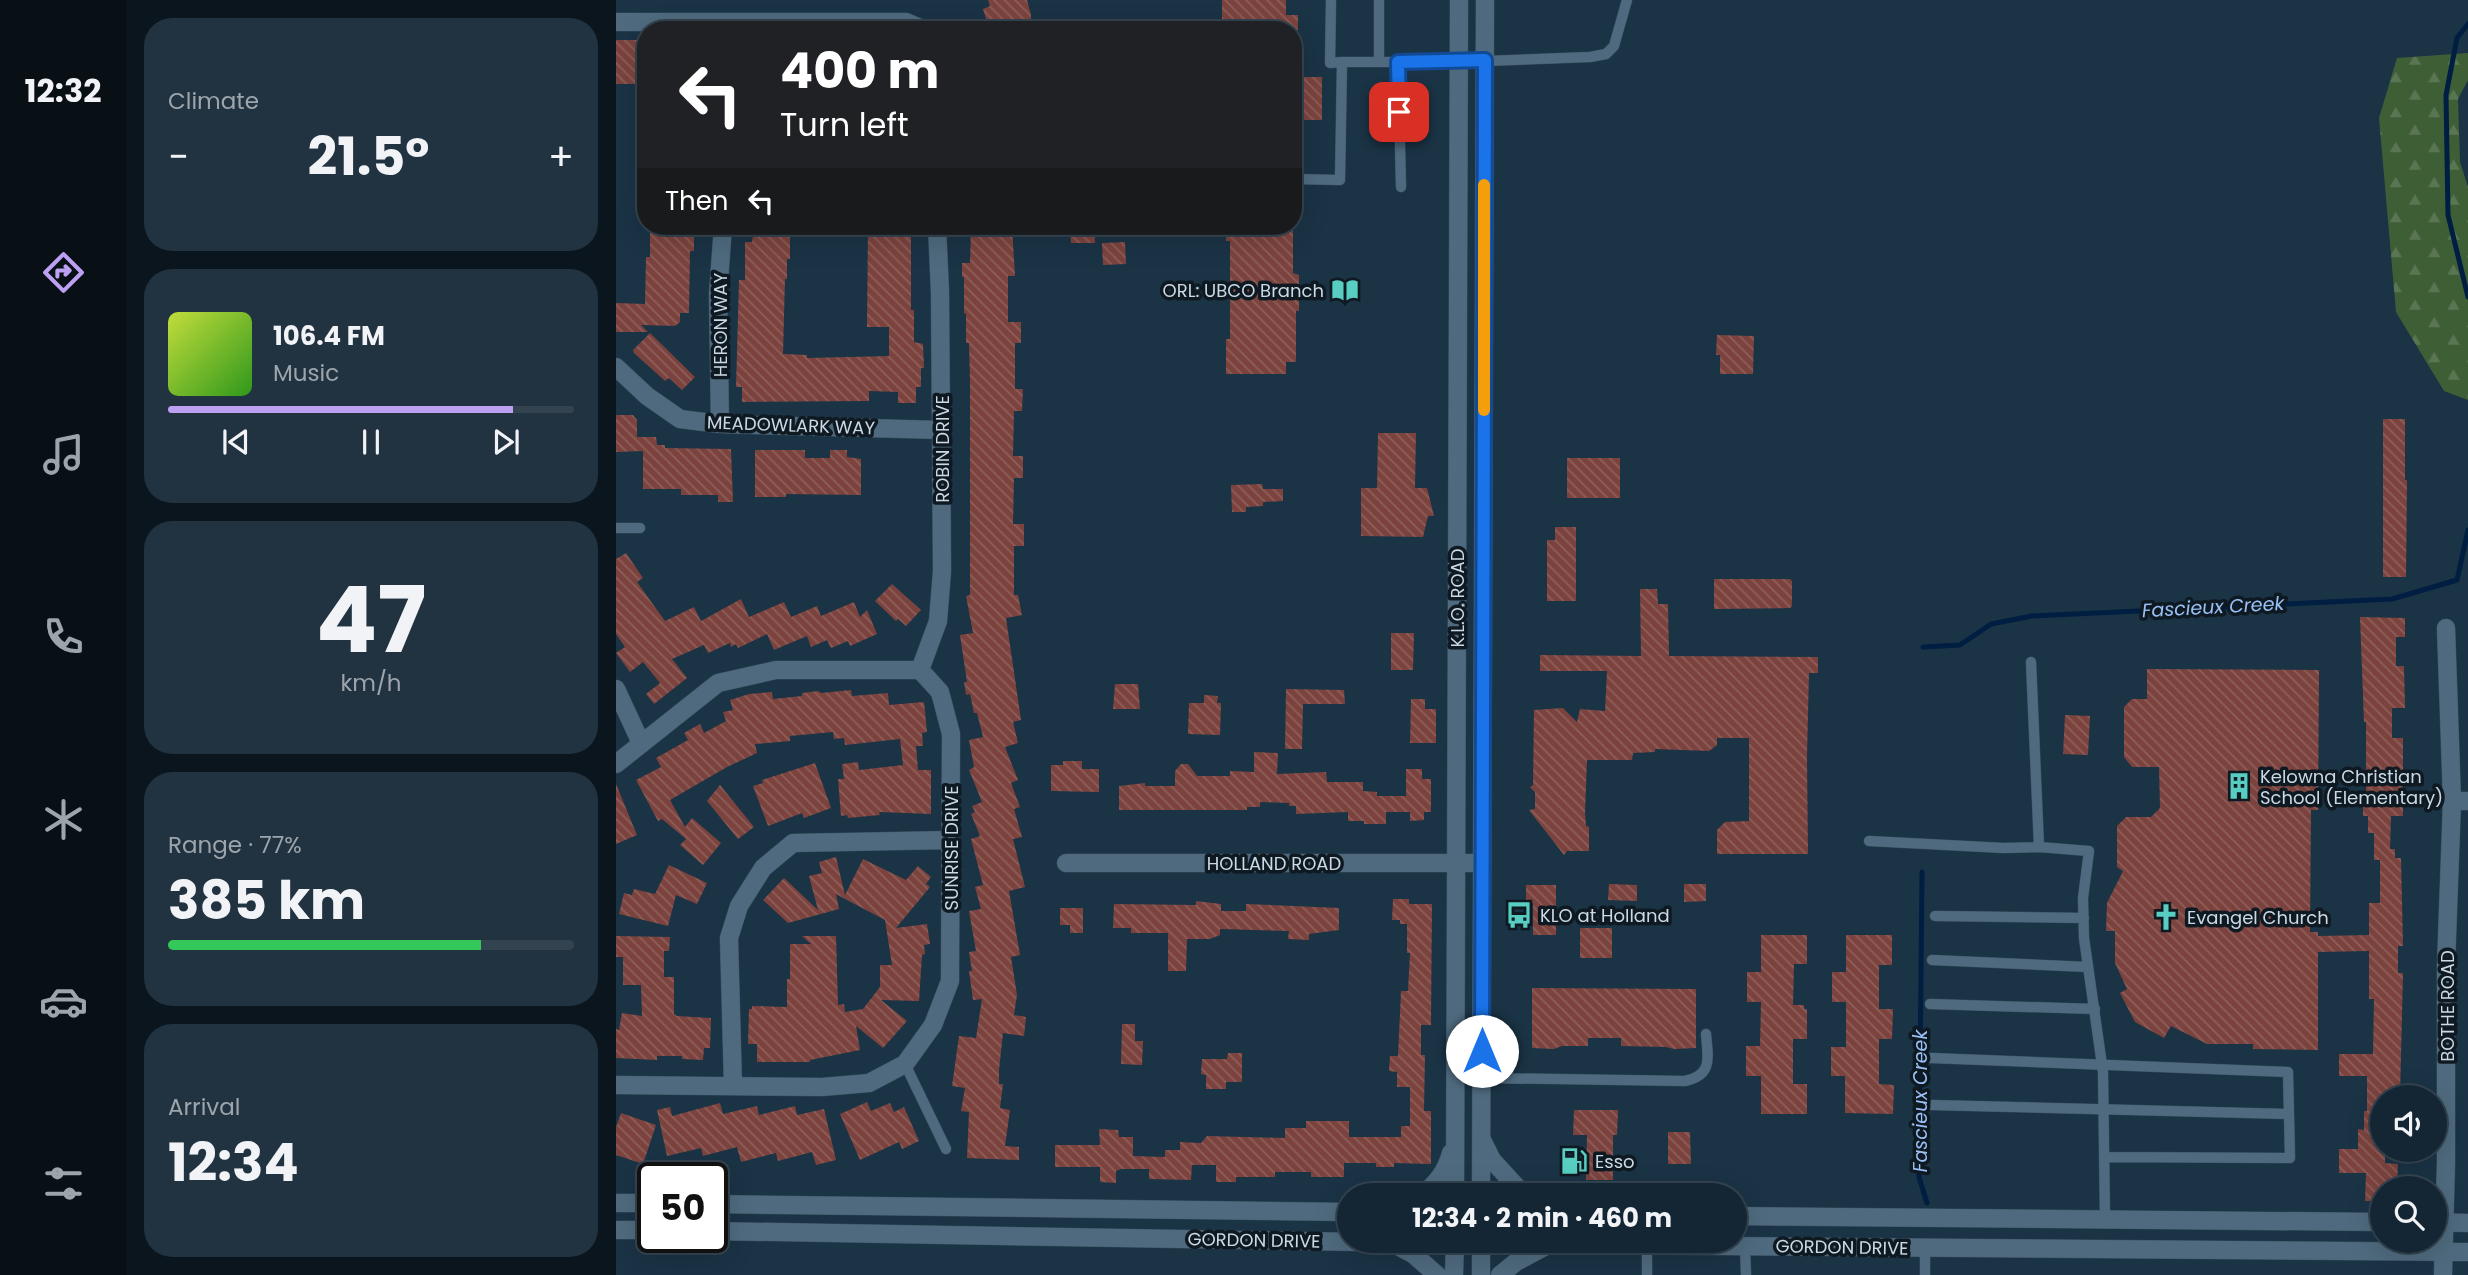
<!DOCTYPE html>
<meta charset="utf-8">
<style>
:root{--surface:#142634;--page:#213240;--text:#f1f3f6;--muted:#9da5ac;--line:#33434f;--accent:#bca0f2}
body{margin:0;font-family:Poppins,sans-serif;background:var(--page);color:var(--text);height:100vh;display:flex;flex-direction:column;font-size:26px;white-space:nowrap}
*{box-sizing:border-box;margin:0}
p{font-size:23px;color:var(--muted)}
.icon{flex:none;width:38px;height:38px;fill:none;stroke:currentColor;stroke-width:2;stroke-linecap:round;stroke-linejoin:round}
.map{position:relative;flex:1;overflow:hidden}
.panel{display:flex;flex-direction:column;gap:18px;padding:18px;background:#0b151d;width:490px}
.panel>*{flex:none}
.guide{position:absolute;left:21px;top:21px;width:665px;height:214px;border-radius:28px;box-shadow:0 7px 28px #0002,0 0 0 2px var(--line);background:#202124;color:#fff;overflow:hidden}
.buttons{position:absolute;left:1754px;top:1085px;display:grid;gap:14px}
.buttons a{display:grid;place-items:center;width:77px;height:77px;border-radius:50%;background:var(--surface);box-shadow:0 7px 28px #0002,0 0 0 2px var(--line);font-size:35px}
.speed{position:absolute;left:21px;top:1162px;display:flex;gap:14px;font-size:35px;font-weight:700;text-align:center}
.speed>*{display:grid;place-content:center;width:91px;height:91px;border-radius:50%;background:var(--surface);box-shadow:0 7px 28px #0002,0 0 0 2px var(--line);line-height:1}
.speed .limit{border:4px solid #111;border-radius:10px;background:#fff;color:#111}
.pin{position:absolute;display:grid;place-items:center;width:60px;height:60px;color:#fff;margin:-30px;border-radius:14px;box-shadow:0 4px 10px #0006}
.me{position:absolute;width:77px;margin:-38px;rotate:0deg;stroke-linejoin:round;filter:drop-shadow(0 0 5px #0008)}
.turn{display:flex;align-items:center;gap:24px;height:147px;padding:0 28px;font-size:32px}
.turn .icon{width:91px;height:91px;stroke-width:2.5}
.turn b{display:block;font-size:49px;line-height:60px}
.then{display:flex;align-items:center;height:66px;padding:0 28px;background:#0003;gap:14px;font-size:26px}
.big{font-size:52px;font-weight:700;line-height:1.1}
.panel .tile{flex:1;display:flex;flex-direction:column;justify-content:center;gap:10px;min-width:0;padding:0 24px;border-radius:28px;background:var(--page)}
.panel .dial{align-items:center;gap:0}
.dial b{font-size:91px;line-height:1}
.song{display:flex;align-items:center;gap:21px}
.cover{width:84px;height:84px;border-radius:10px;background:linear-gradient(135deg,hsl(70 70% 55%),hsl(110 70% 35%))}
.played{height:7px;border-radius:4px;background:linear-gradient(90deg,var(--accent) 85%,var(--line) 85%)}
.keys{display:flex;justify-content:space-around;direction:ltr}
.heat{display:flex;justify-content:space-between;align-items:center;font-size:38px;direction:ltr}
.charge{height:10px;border-radius:5px;background:linear-gradient(90deg,#34c759 77%,var(--line) 0)}
.trip{position:absolute;left:721px;top:1183px;width:410px;height:70px;border-radius:35px;background:var(--surface);box-shadow:0 7px 28px #0002,0 0 0 2px var(--line);font-weight:700;line-height:70px;text-align:center}
main{display:flex;flex:1;min-height:0}
.tabs{display:flex;flex-direction:column;width:126px;justify-content:space-around;align-items:center;background:#080f15;color:var(--muted)}
.tabs .icon{width:49px;height:49px}
.tabs .current{color:var(--accent)}
.tabs b{font-size:32px;color:var(--text)}
.map>svg:first-child{display:block}
.forest{fill:url(#forest-firs)}
.lines{fill:none;stroke-linecap:round;stroke-linejoin:round}
.stream{stroke:#001d42;stroke-width:5}
.building{fill:url(#building-back-hatch)}
.lane-casing{stroke:#3a4f5f;stroke-width:11}
.street-casing{stroke:#3a4f5f;stroke-width:19}
.secondary-casing{stroke:#3a4f5f;stroke-width:19}
.lane{stroke:#4f6a7e;stroke-width:10}
.street{stroke:#4f6a7e;stroke-width:18}
.secondary{stroke:#4f6a7e;stroke-width:18}
.route-casing{stroke:#114b97;stroke-width:18}
.route{stroke:#1a73e8;stroke-width:12}
.slow{stroke:#f59e0b;stroke-width:12}
.labels{text-anchor:middle;dominant-baseline:central;stroke-width:7;stroke-linejoin:round;paint-order:stroke}
.poi-label{font-size:18px;fill:#cad9e5;stroke:#0f1921;text-anchor:start}
.street-label{font-size:18px;fill:#cad9e5;stroke:#0f1921}
.water-label{font-size:19px;font-style:italic;fill:#99c1f7;stroke:#0f1921}
</style>
<main>
<nav class="tabs">
<b>12:32</b>
<svg class="icon current" aria-label="directions" viewBox="0 0 24 24"><path d="M12 3l9 9-9 9-9-9zM9 14v-3h6M13 9l2 2-2 2"/></svg>
<svg class="icon" aria-label="music" viewBox="0 0 24 24"><path d="M9 18V5l10-2v13"/><circle cx="6" cy="18" r="3"/><circle cx="16" cy="16" r="3"/></svg>
<svg class="icon" aria-label="phone" viewBox="0 0 24 24"><path d="M5 4h4l2 5-3 2q2 4 5 5l2-3 5 2v4C11 20 4 13 5 4z"/></svg>
<svg class="icon" aria-label="climate" viewBox="0 0 24 24"><path d="M12 3v18M4 7l16 10M4 17L20 7"/></svg>
<svg class="icon" aria-label="car" viewBox="0 0 24 24"><path d="M5 17H2v-5l4-1 3-4h7l3 4 3 1v5h-3M9 17h6M6 11h13"/><circle cx="7" cy="17" r="2"/><circle cx="17" cy="17" r="2"/></svg>
<svg class="icon" aria-label="filters" viewBox="0 0 24 24"><path d="M4 7h16M4 17h16"/><circle cx="9" cy="7" r="2"/><circle cx="15" cy="17" r="2"/></svg>
</nav>
<section class="panel">
<div class="tile"><p>Climate</p>
<div class="heat"><a>−</a><b class="big">21.5°</b><a>+</a></div>
</div>
<div class="tile">
<div class="song"><i class="cover"></i><div><b>106.4 FM</b><p>Music</p></div></div>
<div class="played"></div>
<div class="keys"><svg class="icon" aria-label="previous" viewBox="0 0 24 24"><path d="M18 5L8 12l10 7zM5 5v14"/></svg><svg class="icon" aria-label="pause" viewBox="0 0 24 24"><path d="M8 5v14M16 5v14"/></svg><svg class="icon" aria-label="next" viewBox="0 0 24 24"><path d="M6 5l10 7-10 7zM19 5v14"/></svg></div>
</div>
<div class="tile dial"><b>47</b><p>km/h</p></div>
<div class="tile"><p>Range · 77%</p><b class="big">385 km</b><div class="charge"></div></div>
<div class="tile"><p>Arrival</p><b class="big">12:34</b></div>
</section>
<div class="map">
<svg width="1852" height="1275" viewBox="0 0 1852 1275">
<defs>
<pattern id="forest-firs" width="22" height="20" patternUnits="userSpaceOnUse" patternTransform="scale(1.75)"><rect width="22" height="20" fill="#3e5f36"/><path d="M5 1l3.5 6h-7zM16 11l3.5 6h-7z" fill="#597553"/></pattern>
<pattern id="building-back-hatch" width="6" height="6" patternUnits="userSpaceOnUse" patternTransform="scale(1.75)"><rect width="6" height="6" fill="#7c433e"/><path d="M-1 5l2 2M0 0l6 6M5-1l2 2" fill="none" stroke="#8d5e5a"/></pattern>
</defs>
<rect width="100%" height="100%" fill="#1a3345"/>
<path class="forest" d="M1852,53v27l-10,19 2,63 8,25v213l-24,-9 -48,-79 -17,-194 18,-60z"/>
<g class="lines">
<path class="stream" d="M1852,24l-11,14 -11,57 2,120 20,82
M1307,647l37,-2 31,-21 41,-8 360,-17 65,-19 11,-50
M1306,872l-3,305 8,26"/>
</g>
<path class="building" d="M372,0h39l4,15v15h-34v-8l-9,3 -5,-16 7,-3z
M606,0h64v15h12v15h-76z
M0,40h30v44h-30z
M677,77h29v43h-29z
M34,226h37v8h7v17h-4l-1,62h-9v9l-5,4 -34,-1 7,7h-32v-29l29,1 1,-47h4z
M252,226h36v10h7v74h3v32l9,2 1,24h-3v19h-5v16h-18v-11l-29,-1v10l-127,1v-15h-6l3,-107h6v-38h7l2,-13h36v30h-3v20h-2l-2,75 24,1v3l82,-2v-29h-22z
M355,226h41l3,50h-7v46h13v21h-6v46h8l-1,22h-8l-1,45h10v22h-9l-1,46h11v22h-10v49h4l4,20 -16,3 15,102 -8,2 5,21 -13,4 13,33 -7,3 9,24 -6,2 8,28 -9,2 12,48 -16,4 11,64 -9,2 6,38 -3,20 12,2 -2,19 -21,-3 -4,37v14h4l-3,24 10,2 -5,36 14,1v13l-52,-2 2,-46 -8,-1 4,-23 -13,-2 7,-50 17,2 6,-39 -9,1 -4,-29h3l-3,-19 7,-1 -7,-40 12,-2 -6,-22 8,-2 -12,-46 9,-3 -9,-22 4,-2 -3,-6 10,-4 -13,-32 5,-3 -5,-27 14,-3 -6,-24h-3l-4,-19 -4,1 -2,-13h3l-7,-47 13,-2 -7,-37 4,-1v-214l-1,-38h-3v-29l-2,-1v-36h-2v-14h8z
M454,226h24l1,17h-24z
M610,226h67v47l6,2v36h-3v51h-10v12h-60v-35h4v-98h-4z
M509,242l1,22 -23,1 -1,-22z
M34,333l45,44 -13,13 -13,-12 -4,3 -31,-28 -1,-3z
M1101,335l37,1 -1,38h-33v-19h-4z
M0,415h17l4,5v17h19l1,8h8v3l66,1 2,53h-15v-7h-37v-6h-38v-38l-27,1z
M1767,419h22v61h2l-1,97h-23z
M762,433h38l-1,55h12l7,28h-6l-5,21 -62,-1v-48h16z
M139,450h50v8h25v-8h17v7l14,2v36l-75,-1v3h-31z
M951,458h53v40h-53z
M646,484l1,5h20v12l-20,1v4l-17,1v5h-14l-1,-27z
M939,527h21v74h-29v-61h8z
M10,553l17,25 -6,4 28,39 29,-14 7,14 40,-22 8,18 35,-15 7,15 26,-11 4,10 33,-14 6,15 7,-7 10,24 -27,12 -2,-5 -17,7 -4,-8 -16,7 -4,-11 -33,14 -7,-16 -29,14 -2,-4 -5,3 -1,-4 -22,10 -4,-8 -32,14 15,19 -33,26 -8,-10 14,-11 -17,-21 -13,10 -14,-19 9,-6 -9,-13v-75z
M1098,579h76l2,2v25l-2,2 -76,1z
M276,584l29,26 -15,16 -8,-7 -2,2 -21,-20z
M1024,589h17l1,15h10l1,52 149,1v16h-9l-2,83 1,98h-91v-24l8,-8 24,-1v-83h-32v7l-8,6 -54,-2v3l-22,1 -1,7h-45l-2,52 1,14 3,1v24h-22l-3,4 -35,-45 6,-1v-17l-5,-5 3,-2 1,-75 29,-2 14,14 3,-13 25,2 2,-40h-67v-16l101,1z
M1744,617l45,1v19h-9v29h8l1,42h-13v30h11v78h-12l-1,33h5v9h6l2,88h-5v27h5l-3,124h-18v56h3v10l13,1 -1,24h-15v13h-17l1,-28h-27v-24h19v-20l6,1v-19h3v-35h-28v-22h34l1,-55h-5v-48l-51,1v98l-65,-1v-5h-46l-36,-18 -7,12 -29,-16 -15,-29 7,-4 -12,-26v-32h-9l1,-28 16,-32 -6,-4v-41l9,-9h25l9,-9 -1,-41h-27l-8,-10v-50l8,-8h15v-30l172,1 -1,140h-7l-1,122h8v4l51,-1v-32h11v-43h-6v-27h-6v-17h-5v-19h3v-75h-2z
M775,633h23l-1,37h-22z
M499,684h23l2,25h-27z
M670,689l58,1 1,14h-42l-1,45h-17z
M235,690l1,6 36,-3 1,12 35,-3 3,30 -5,1 1,13h-7l2,24h13v44l-52,-2 1,3 -32,3 -1,-3 -6,1 -3,-37h6l-2,-15 16,-2 1,8 44,-5 -3,-26 -55,6 -1,-7 -10,1 -1,-7 -43,4v5l-35,3 2,9 -30,14 -57,33 15,27 7,-9 29,25 -18,22 -23,-20 6,-6 -24,-20 -4,2 -22,-41 25,-13 -5,-9 32,-18 -4,-7 16,-9 4,9 22,-12 -3,-9 10,-2 -3,-10 19,-6 23,-2 1,7 29,-3v-3l16,-2 3,2z
M588,695l14,1 -1,7h4l-1,32 -32,-1 1,-31h15z
M795,699h14v10h11v34h-26z
M1449,715l25,1 -2,39 -25,-1z
M638,752l24,1 -1,21 49,-2 1,10h36v9l14,1v4h29v-27h16v10h9v33h-7v8l-14,1v-9h-24v12h-22v-3h-16v-9l-52,2v-8h-7v-3l-29,-1v5h-13v3h-128v-24l26,-3v3h30v-15l6,-7h7l9,12h33v-5l24,1z
M447,761h19v8h17v23l-48,-1v-26h12z
M199,763l16,45 -27,10 -2,-5 -34,13 -15,-40 10,-3 -1,-3z
M0,784l21,51 -21,9z
M104,785l34,42 -16,12 -31,-38z
M220,857l9,38 18,-36 43,21 12,-14 13,11 -5,7 4,3 -34,41 31,-4 3,20 -6,1 1,9 -3,1 -3,46 -38,-1 26,21 -24,27 -27,-22 4,24 -50,10v2h-53v-18h-9l1,-35h3v-3l35,1v-28h3v-35h21l-9,-8h34l2,69 6,-1 1,8 18,-3 17,-22v-22h12l-7,-45 -38,-20 -11,-6 3,15 -51,14 -25,-23 21,-22 34,32 -9,-34 13,-3 -3,-11z
M53,865l38,18 -10,21 -21,-9 -8,31 -49,-12 5,-21 8,2 2,-6 21,5z
M993,884l28,1v16l-29,-1z
M1068,884h22v17l-22,1z
M910,885h30v50h-23v-32h-7z
M777,899h16v5h23l-1,121h-10v30h4l-1,56h7v53l-37,-1v4h-18v-4h-32v14h-33v-5h-36v5h-39v5h-20v-17h-24l-1,15 -42,-1v-10h-28l-5,2v12l-16,-1v-15h-45v-22h45l-1,-16 19,1 1,7h14v19l32,1v-7h15v-8l21,1 6,-7 78,2v-10h21v-7h43v16h52v-11h9v-39h-13v-15l-8,-1 1,-15h8l3,-65h7l2,-38h-3v-29h-7v-4h-8z
M580,901l25,3v7h25v-7l93,4v22l-30,4v6l-21,-1 1,-8 -69,-2v6l-10,4h-23l-1,32h-18v-38h-37v-5h-18l1,-24 82,1z
M444,908h23v25h-13v-8h-10z
M964,928h32v30h-32z
M1145,935h46v29h-13l-1,41h11v4h3v30h-14v45h14v30h-46v-38h-15v-30h14l1,-44h-14v-30h14z
M1230,935h46v30h-13v44h14l-1,30h-13v45l15,1 -1,29 -48,-1v-37h-14v-29h15v-45h-14v-30h14z
M0,936l54,1 -1,14h-5v26h10v37l3,2 34,2 -1,30h-6l-1,12 -21,-1v-3h-25v4l-41,-2v-29l3,1 3,-17 20,3 -1,-31h-18v-28h-7z
M916,988l164,1v59l-22,1 -8,-2 -45,-1v-8h-33v8h-26l-8,3 -22,-1z
M506,1024h13v17h8l-1,24 -21,-1z
M612,1053h14v29h-16v7h-20v-14l-5,-1 1,-15h25z
M251,1102l4,9 19,-8 4,9 10,-5 15,34 -17,8 -3,-7 -39,18 -20,-46z
M104,1103l3,11 34,-8 2,9 36,-9 2,9 27,-6 12,51 -20,5 -4,-13 -34,9 -2,-8 -35,9 -4,-15 -34,9 -2,-8 -34,8 -10,-46 13,-3 2,9z
M958,1110h44l-1,25h-4v45h-27l1,-45h-14z
M5,1113l35,12 -13,39 -27,-9v-28z
M1052,1132h22l1,32h-23z"/>
<g class="lines">
<defs>
<path id="lane" d="M715,0l-1,63 12,-1
M763,62v-62
M782,62l3,125
M677,179l47,1 2,-118h117l131,-5 16,-3 8,-8 13,-46
M0,528h24
M1415,662l8,185
M1253,841l135,7 35,-1 50,4 -6,47 1,40 19,134 2,147
M1319,916l149,2
M1316,960l156,7
M1314,1004l165,5
M1315,1058l357,14 2,86 -186,-1
M289,1064l41,85
M866,1078l203,3c28,-6 23,-23 21,-47
M1315,1105l358,9
M1129,1246l1,29
M1031,1275v-30
M1309,1275v-27"/>
<path id="street" d="M0,22h290l19,8
M0,367l31,29 33,23 40,5 222,6
M104,424l-2,-130 5,-68
M304,670l18,-49 4,-50 -2,-279 -3,-66
M0,689l25,54
M0,764l102,-81 58,-13h144l20,22 11,42 -1,247 -17,44 -28,39 -36,19 -47,4 -206,-2
M1836,801h16
M450,863h416
M117,1086l-4,-148 10,-32 24,-38 30,-25 158,-3"/>
<path id="secondary" d="M866,1140l10,20 32,35
M807,1195c14,-13 23,-23 28,-42
M839,1195l4,-1195
M865,1195l4,-1195
M0,1203h37
M96,1204l637,8
M1118,1216l648,6
M1818,1222l34,1
M0,1230h37
M96,1231l769,13 987,8
M778,1244l19,10 24,21
M838,1275l1,-34
M865,1275v-34
M884,1275l16,-13 28,-15
M1827,1275l3,-113v-197l6,-164 -6,-173"/>
</defs>
<use href="#lane" class="lane-casing"/>
<use href="#street" class="street-casing"/>
<use href="#secondary" class="secondary-casing"/>
<use href="#lane" class="lane"/>
<use href="#street" class="street"/>
<use href="#secondary" class="secondary"/>
</g>
<g class="lines">
<defs>
<path id="route" d="M783,112l-1,-50 87,-2 -3,991"/>
</defs>
<use href="#route" class="route-casing"/>
<use href="#route" class="route"/>
<path class="slow" d="M868,410v-225"/>
</g>
<defs>
<symbol id="library-bare" viewBox="-9 -9 18 18"><path d="M-6-4Q-3-5.5-.7-3.5V5Q-3 3-6 4ZM6-4Q3-5.5 .7-3.5V5Q3 3 6 4Z" fill="#57cec1" stroke="#0f1921" stroke-width="2.5" paint-order="stroke"/></symbol>
<symbol id="building-bare" viewBox="-9 -9 18 18"><path d="M-4-6H4V6H1V3H-1V6H-4ZM-2.5-4.3h1.7v1.8h-1.7ZM.8-4.3h1.7v1.8H.8ZM-2.5-1h1.7V.8h-1.7ZM.8-1h1.7V.8H.8Z" fill="#57cec1" stroke="#0f1921" stroke-width="2.5" paint-order="stroke"/></symbol>
<symbol id="bus-bare" viewBox="-9 -9 18 18"><path d="M-5-6H5V4H4V6H2V4H-2V6H-4V4H-5ZM-3.5-4V0h7V-4ZM-3.5 1.2v1.5H-2V1.2ZM2 1.2v1.5H3.5V1.2Z" fill="#57cec1" stroke="#0f1921" stroke-width="2.5" paint-order="stroke"/></symbol>
<symbol id="church-bare" viewBox="-9 -9 18 18"><path d="M-1.2-6h2.4v3.5h3.3v2.4h-3.3V6h-2.4V-.1h-3.3v-2.4h3.3Z" fill="#57cec1" stroke="#0f1921" stroke-width="2.5" paint-order="stroke"/></symbol>
<symbol id="fuel-bare" viewBox="-9 -9 18 18"><path d="M-5.5-6h7V0h2V4h1.3V-2.5L3-4.5l.8-.8L6-3V5H2.5V1h-1V6h-7ZM-4.2-4.7v3.2H.2V-4.7Z" fill="#57cec1" stroke="#0f1921" stroke-width="2.5" paint-order="stroke"/></symbol>
</defs>
<g fill-rule="evenodd">
<use href="#library-bare" x="710" y="271" width="38" height="38"/>
<use href="#building-bare" x="1604" y="767" width="38" height="38"/>
<use href="#bus-bare" x="884" y="896" width="38" height="38"/>
<use href="#church-bare" x="1531" y="898" width="38" height="38"/>
<use href="#fuel-bare" x="939" y="1142" width="38" height="38"/>
</g>
<g class="labels">
<g class="poi-label">
<text x="708" y="290" text-anchor="end">ORL: UBCO Branch</text>
<text x="1644" y="776">Kelowna Christian<tspan x="1644" dy="21">School (Elementary)</tspan></text>
<text x="924" y="915">KLO at Holland</text>
<text x="1571" y="917">Evangel Church</text>
<text x="979" y="1161">Esso</text>
</g>
<g class="street-label">
<text transform="translate(104 325) rotate(-90)">HERON WAY</text>
<text transform="translate(175 425) rotate(2)">MEADOWLARK WAY</text>
<text transform="translate(326 449) rotate(-90)">ROBIN DRIVE</text>
<text transform="translate(841 598) rotate(-90)">K.L.O. ROAD</text>
<text transform="translate(335 848) rotate(-90)">SUNRISE DRIVE</text>
<text x="658" y="863">HOLLAND ROAD</text>
<text transform="translate(1831 1006) rotate(-90)">BOTHE ROAD</text>
<text transform="translate(638 1240) rotate(1)">GORDON DRIVE</text>
<text transform="translate(1226 1247) rotate(1)">GORDON DRIVE</text>
</g>
<g class="water-label">
<text transform="translate(1597 607) rotate(-3)">Fascieux Creek</text>
<text transform="translate(1304 1101) rotate(-90)">Fascieux Creek</text>
</g>
</g>
</svg>
<div class="buttons">
<a><svg class="icon" aria-label="sound" viewBox="0 0 24 24"><path d="M4 9h4l5-4v14l-5-4H4zM17 9q2 3 0 6"/></svg></a>
<a><svg class="icon" aria-label="search" viewBox="0 0 24 24"><circle cx="10" cy="10" r="6"/><path d="M15 15l6 6"/></svg></a>
</div>
<div class="speed"><div class="limit">50</div></div>
<div class="pin" style="left:783px;top:112px;background:#d93025"><svg class="icon" aria-label="arrive" viewBox="0 0 24 24"><path d="M6 21V4h12l-3 4 3 4H6"/></svg></div>
<svg class="me" style="left:866px;top:1051px" viewBox="-20 -20 40 40"><circle r="19" fill="#fff"/><path d="M0-13L10 11 0 6-10 11z" fill="#1a73e8"/></svg>
<div class="trip">12:34 · 2 min · 460 m</div>
<div class="guide">
<div class="turn"><svg class="icon" aria-label="left" viewBox="0 0 24 24"><path d="M17 20v-9H6M10 6l-5 5 5 5"/></svg><div><b>400 m</b>Turn left</div></div>
<div class="then">Then<svg class="icon" aria-label="left" viewBox="0 0 24 24"><path d="M17 20v-9H6M10 6l-5 5 5 5"/></svg></div>
</div>
</div>
</main>
